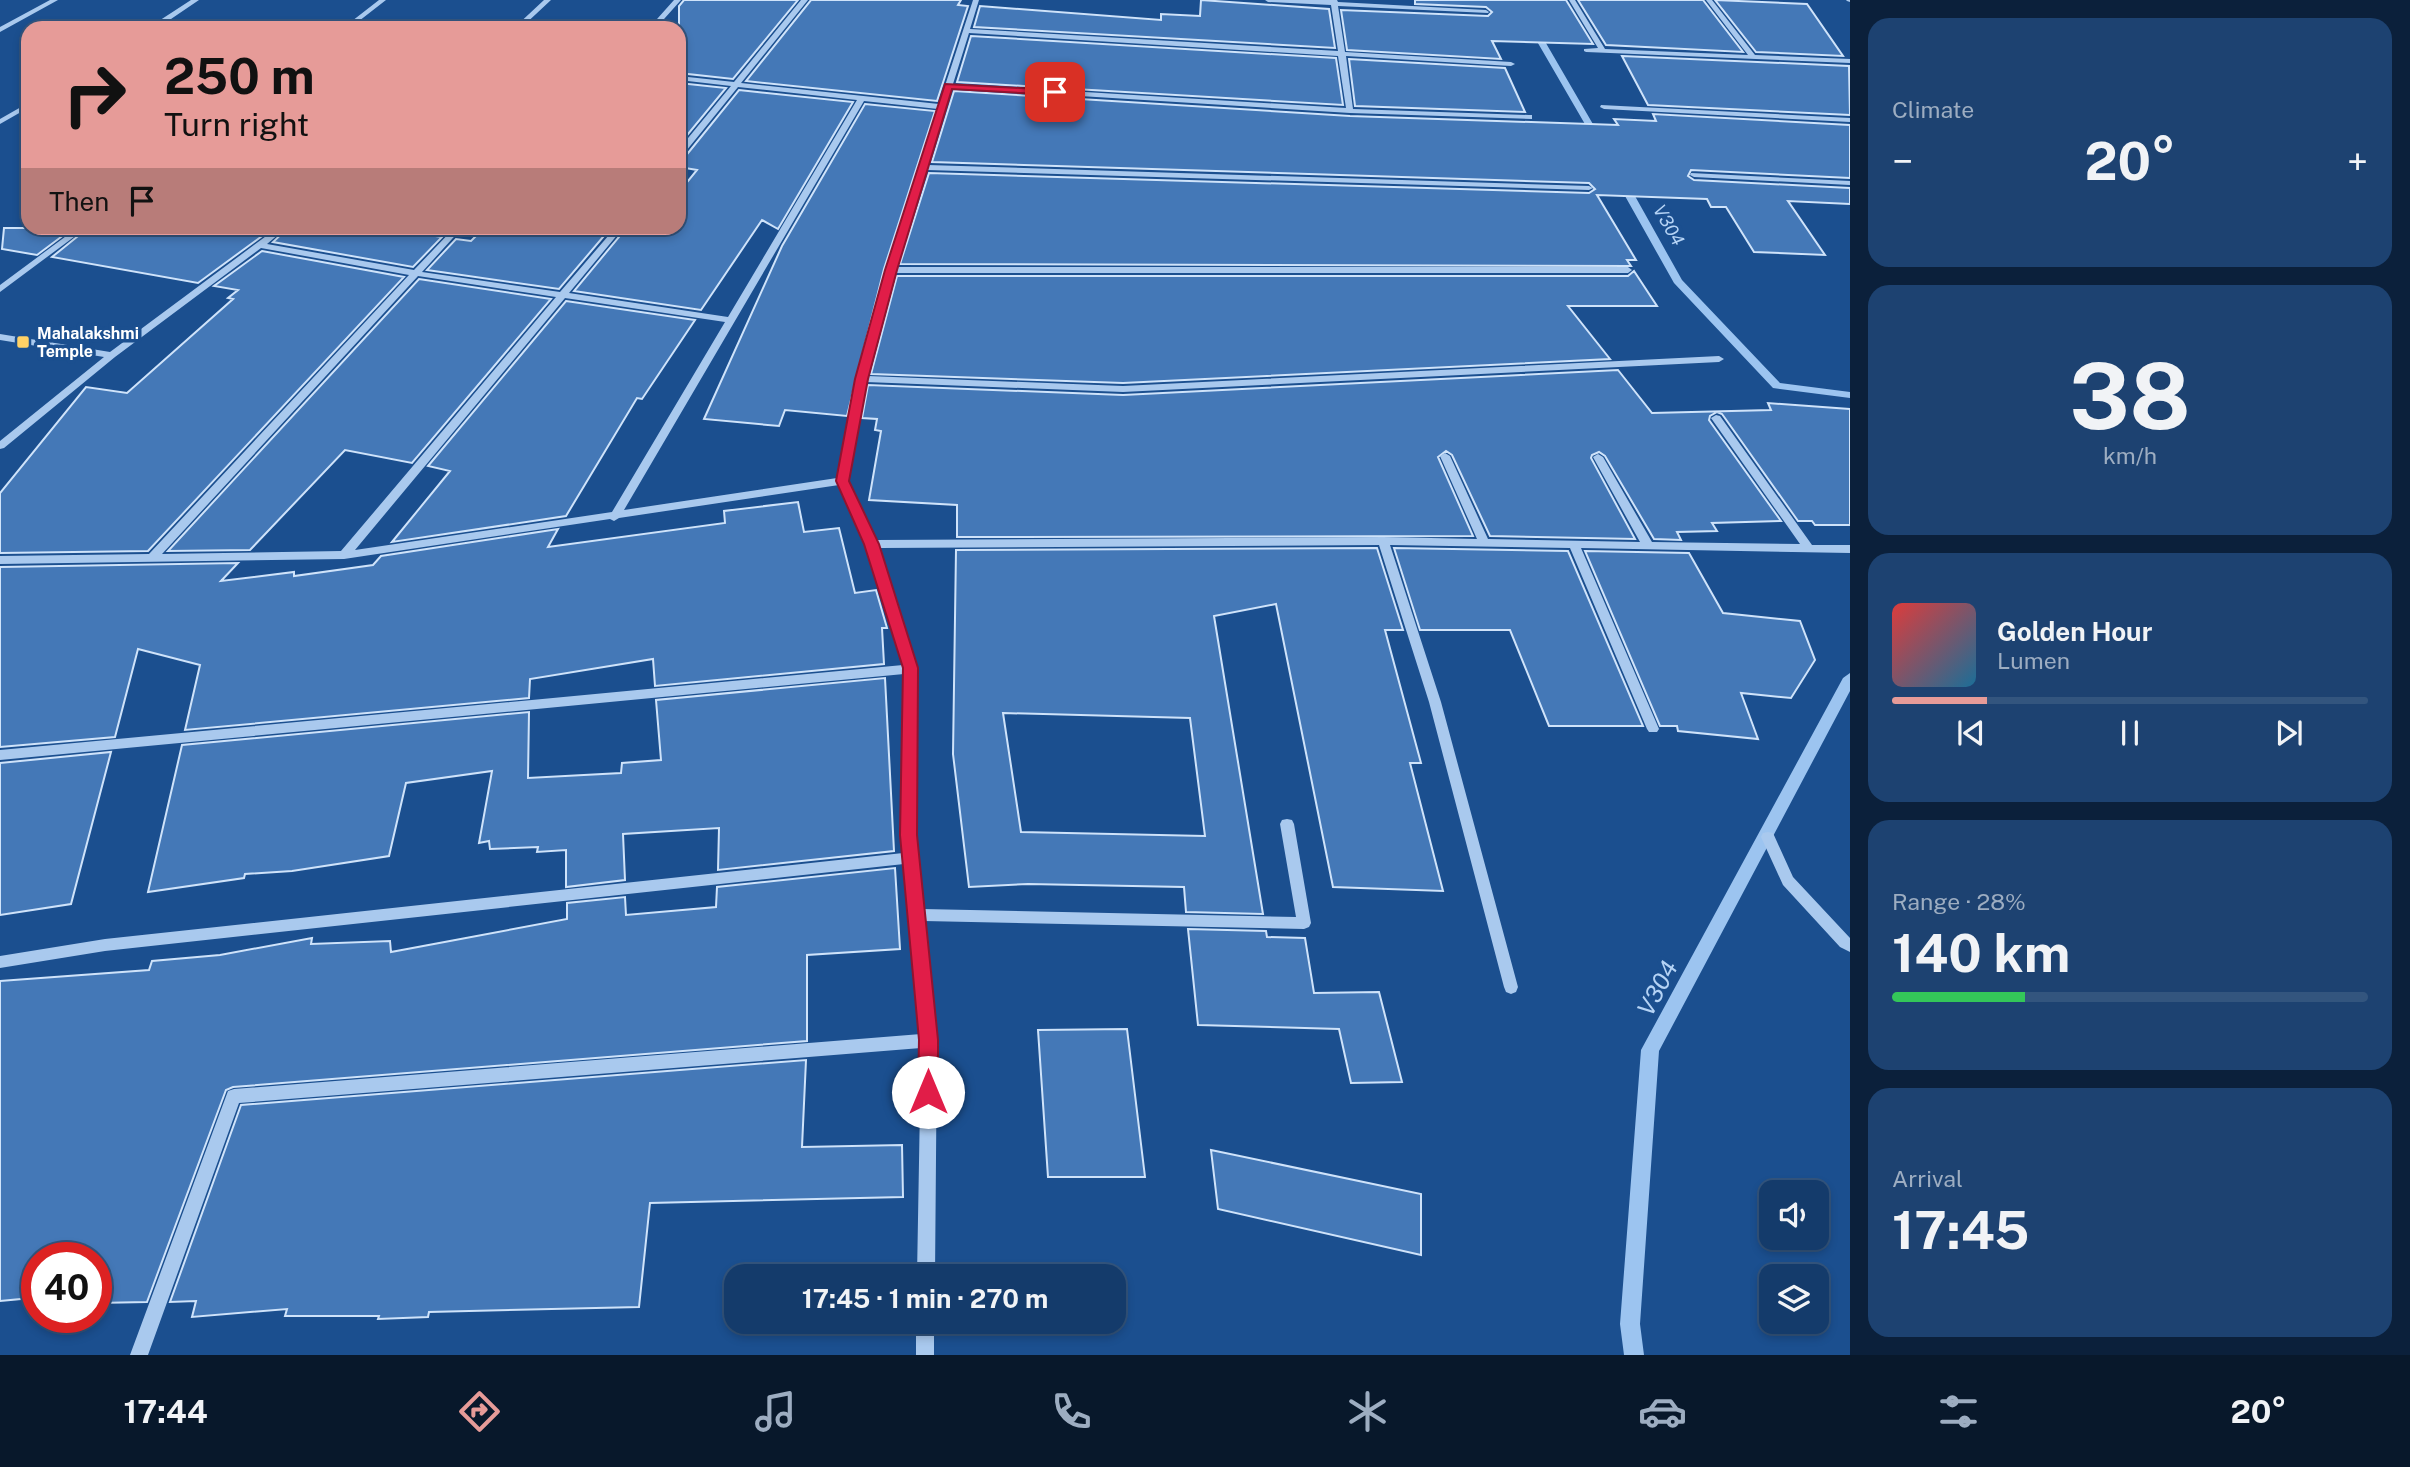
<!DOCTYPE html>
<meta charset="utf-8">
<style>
:root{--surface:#143b6b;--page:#1d4271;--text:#f1f3f6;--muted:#9dadc1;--line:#33557e;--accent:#e69b98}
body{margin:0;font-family:"Public Sans",sans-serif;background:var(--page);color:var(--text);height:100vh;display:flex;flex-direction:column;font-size:26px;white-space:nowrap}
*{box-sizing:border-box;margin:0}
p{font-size:23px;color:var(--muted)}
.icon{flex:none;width:38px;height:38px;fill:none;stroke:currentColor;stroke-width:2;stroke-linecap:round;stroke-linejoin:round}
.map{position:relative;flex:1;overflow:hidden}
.drawer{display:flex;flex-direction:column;gap:18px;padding:18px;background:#0b203b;width:560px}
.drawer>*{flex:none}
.hud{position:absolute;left:21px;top:21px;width:665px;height:214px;border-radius:21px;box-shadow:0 4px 10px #0003,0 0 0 2px var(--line);background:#e69b98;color:#111;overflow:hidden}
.buttons{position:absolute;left:1759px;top:1180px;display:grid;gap:14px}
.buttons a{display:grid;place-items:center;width:70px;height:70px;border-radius:14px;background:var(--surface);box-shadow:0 4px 10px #0003,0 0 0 2px var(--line);font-size:35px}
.speed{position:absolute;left:21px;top:1242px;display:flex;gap:14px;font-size:35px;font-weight:700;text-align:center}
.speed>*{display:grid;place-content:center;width:91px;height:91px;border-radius:50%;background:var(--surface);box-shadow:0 4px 10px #0003,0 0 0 2px var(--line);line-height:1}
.speed .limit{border:10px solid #d22;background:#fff;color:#111}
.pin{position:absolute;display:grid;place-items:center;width:60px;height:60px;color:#fff;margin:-30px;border-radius:14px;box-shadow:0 4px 10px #0006}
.me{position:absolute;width:77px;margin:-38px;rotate:0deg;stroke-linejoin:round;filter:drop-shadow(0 0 5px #0008)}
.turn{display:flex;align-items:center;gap:24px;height:147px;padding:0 28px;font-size:32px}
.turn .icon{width:91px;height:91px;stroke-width:2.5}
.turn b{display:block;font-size:49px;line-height:60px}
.then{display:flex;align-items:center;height:66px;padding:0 28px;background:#0003;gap:14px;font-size:26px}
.big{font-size:52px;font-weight:700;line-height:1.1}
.drawer .tile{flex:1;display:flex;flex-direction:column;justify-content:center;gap:10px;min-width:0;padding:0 24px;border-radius:21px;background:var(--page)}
.drawer .dial{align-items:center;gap:0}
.dial b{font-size:91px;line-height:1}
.song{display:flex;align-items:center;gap:21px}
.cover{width:84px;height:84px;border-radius:10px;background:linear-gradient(135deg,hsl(0 70% 55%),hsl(200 70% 35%))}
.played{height:7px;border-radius:4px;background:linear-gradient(90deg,var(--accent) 20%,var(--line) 20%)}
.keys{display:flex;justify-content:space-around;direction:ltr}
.heat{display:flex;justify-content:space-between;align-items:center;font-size:38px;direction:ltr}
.charge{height:10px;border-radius:5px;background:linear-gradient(90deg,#34c759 28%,var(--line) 0)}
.trip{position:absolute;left:724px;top:1264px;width:402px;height:70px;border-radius:21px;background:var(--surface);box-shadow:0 4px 10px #0003,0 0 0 2px var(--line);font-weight:700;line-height:70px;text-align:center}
.dock{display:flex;height:112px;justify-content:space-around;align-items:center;background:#08182b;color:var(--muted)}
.dock .icon{width:49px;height:49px}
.dock .current{color:var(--accent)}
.dock b{font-size:32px;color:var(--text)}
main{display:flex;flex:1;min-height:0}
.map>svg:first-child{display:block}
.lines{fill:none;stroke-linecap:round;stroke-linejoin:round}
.stream{fill:#9cc4f0;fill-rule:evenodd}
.building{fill:#4478b7;stroke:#cfe3fa;stroke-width:2;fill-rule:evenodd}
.minor{fill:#a9c9ee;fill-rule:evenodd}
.route{fill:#e11d48;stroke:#92132f;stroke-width:2}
.poi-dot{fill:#ffd166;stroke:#1b4f8f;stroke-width:2.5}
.labels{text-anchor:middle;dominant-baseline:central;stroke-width:7;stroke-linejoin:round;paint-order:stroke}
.far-poi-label{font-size:16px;font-weight:bold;fill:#fff;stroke:#1b4f8f;text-anchor:start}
.far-water-label{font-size:18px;font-style:italic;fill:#b5d3f5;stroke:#1b4f8f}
.near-water-label{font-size:24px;font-style:italic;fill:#b5d3f5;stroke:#1b4f8f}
</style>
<main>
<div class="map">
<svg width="1850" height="1355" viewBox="0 0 1850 1355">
<rect width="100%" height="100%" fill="#1b4f8f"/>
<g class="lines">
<path class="stream" d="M1513,0h8l80,138 -1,2 -7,-2z
M1618,178l8,2 56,100 98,103 70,9v6l-77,-10 -99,-105 -58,-103z
M1850,673v18l-191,360 -19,273 4,31h-20l-4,-31 21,-274 202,-372z"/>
</g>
<path class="building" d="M684,0h114l-65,79 -54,-6v-67z
M811,0h150l-3,5 10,1 -31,95 -191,-20z
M1201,0l128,9 6,39 -361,-21 6,-21 181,14v-6l39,2z
M1415,0h151l27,44 -101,-3 9,18 -154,-9 -6,-40 147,6 4,-4 -6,-5 -71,-3z
M1578,0h125l40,52 -137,-7z
M1715,0l92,4 36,52 -87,-4z
M971,36l365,22 7,47 -386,-23z
M1622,56l227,10 1,49 -202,-10z
M1349,59l156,9 20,44 -170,-6z
M679,83l47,5 -47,57z
M739,90l114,12 -75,127 -16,-9 -61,90 -127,-19 49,-59 21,3 6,-7h29v-36l18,-22 -18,-3v-8l5,-1z
M954,91l396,25 268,9 -4,-6 42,2 -3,-7 197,11v53l-159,-8 -3,6 6,4 156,8v16l-62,-3 37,54 -71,-3 -28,-45h-15l-4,-8 -110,-4 39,65h-9l4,6 -731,-2 29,-91 660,20 6,-4 -6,-6 -657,-21z
M865,104l70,7 -51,158 -37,147 -62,-6 -6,16 -75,-7 78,-173z
M4,228h69l-36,27 -35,-6z
M88,228h185l-75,55 -146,-26z
M288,228h94l60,9 -29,30 -140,-25z
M484,228h105l20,2 -50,59 -132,-19 29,-31 15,2z
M262,251l142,26 -256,274 -148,2v-60l86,-106 41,6 106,-94 -5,-1 10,-8 -24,-4z
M1634,271l23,35h-89l42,53 -487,24 -252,-9 26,-98h731z
M419,279l132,20 -139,164 -67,-13 -95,100 -82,1z
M566,301l129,19 -53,79 -5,-1 -71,118 -174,26 58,-71 -22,-5z
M1618,370l34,43 119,-3 -3,-7 82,6v116h-35l-3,-4h-14l-76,-107 -5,-2 -7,4 -1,4 72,101 -69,2 5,8 -40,1 4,8 -27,-1 -49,-83 -6,-4 -7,3 -1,3 44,81 -145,-3 -38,-81 -6,-4 -8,6 35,79 -516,1v-32l-88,-5 12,-69 -6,-1 2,-11 -15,-1 6,-33 255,10z
M798,502l6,30 35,-4 16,65 21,-3 11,38h-5l2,36 -229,22 -2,-27 -123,20 -1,19 -344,32 15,-65 -62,-16 -23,88 -115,10v-180l238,-4 -17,18 73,-9v4l79,-11 8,-9 177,-27 -10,18 177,-24 -1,-12z
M1377,548l26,82h-18l36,133h-11l33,128 -110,-4 -57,-283 -62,12 49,298 -77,-2 -2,-25 -156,-3 -59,3 -16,-133 3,-204zM1003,713l187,5 15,118 -184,-4z
M1394,548l174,3 75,175h-94l-39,-96h-90z
M1585,551l104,2 34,60 77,8 15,39 -24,38 -50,-5 17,46 -80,-8 -1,-5h-17z
M885,678l9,173 -176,19 1,-42 -96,6 2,46 -59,7v-37l-29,2 1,-5 -48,2 -1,-8 -10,2 13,-72 -86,12 -17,73 -97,15 -47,3 -1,4 -96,14 34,-147 347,-33 -1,66 93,-5 1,-10 39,-3 -5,-60z
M111,752l-40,152 -71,11v-152z
M895,868l5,81 -93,6v86l-574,46 -7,3 -79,212 -51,1v-45h-59v46h-7l2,-6 -32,3v-320l149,-11 3,-9 68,-6 92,-17 -1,6 79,-3 1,11 176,-33v-16l58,-6 1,18 90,-8 1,-20z
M1188,929l78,2 1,6 38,1 9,55 65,-1 23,90 -51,1 -12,-54 -141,-4z
M1127,1029l18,148h-97l-10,-147z
M806,1060l-4,87 100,-2 1,52 -253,6 -11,104 -210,5 -1,5 -50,2 1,-3h-94l2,-7 -95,8 4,-16 -26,1 71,-197z
M1211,1150l210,44v61l-203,-46z"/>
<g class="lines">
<path class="minor" d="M50,0h8l-58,32v-5z
M191,0h8l-28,19 64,7 3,2c-23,0 -46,-5 -69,-5 -8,0 -13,5 -21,5z
M379,0h7l-36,28h-7z
M544,0h7l-30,28h-7z
M674,0h7l-25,28h-7z
M801,0h7l-67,83 198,21 34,-104h6l-9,29 368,22 -7,-46 -63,-3 -3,-2h72l1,2 148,8 3,2 -1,1 -150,-7 7,46 166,10 4,2 -4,2 -165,-10 7,53 176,6h3v4l-182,-6 -398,-25 -24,77 661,21 4,2 -4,2 -662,-20 -31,97h732l4,3 -4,3h-733l-27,103 255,10 596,-30 5,3 -5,3 -596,30 -257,-10 -19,99 29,59 507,-3 94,2 -37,-83 5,-3 5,3 38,83 152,3 -47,-85 5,-3 5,3 49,85 148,2 -89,-126 5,-3 4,1 92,129h38v8l-269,-5 78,181 -2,3h-8l-2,-3 -77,-181 -180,-3 51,157 77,285 -2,5 -5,2 -5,-2 -2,-5 -75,-285 -50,-157 -500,3 37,121 -1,166 8,74 373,8 -16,-93 2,-4 5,-1 5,1 2,4 17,99 -2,4 -5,2 -380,-8 13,119 -2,236h-18l4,-228 -682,55 -91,252h-18l98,-264 6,-2 687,-55 -17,-170 -799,87 -105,17v-12l105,-17 798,-86 -2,-18 3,-161 -904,86v-10l903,-85 -37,-121 -27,-59 -220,33 -5,3 -4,-2 -266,40 -344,5v-8l149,-2 260,-279 -148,-27 -146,109 -111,91 -4,1v-8l104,-84 -104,-17v-6l110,18 167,-124h9l-19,16 147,26 40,-42h8l-40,44 138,20 55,-64h8l-54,65 159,24 129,-217 -119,-13 -56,69h-3v-7l52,-63 -52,-6v-4l55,6zM969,33l369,23 8,52 -393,-24zM864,101l74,8 -51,161 -30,109 -20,99 -213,32zM418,276l138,21 -215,254 -179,3zM565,298l160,24 -113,190 -257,38z
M1569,0h6l30,49 143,6 -42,-55h6l43,55 95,4v4l-264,-11 -2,-1v-2l14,-1z
M1846,0h4v2l-3,-1z
M28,103v5l-28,16v-5z
M1601,105l249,13v4l-246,-13 -4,-2z
M1691,173l159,8v4l-156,-8 -4,-2z
M77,228h9l-86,64v-7z
M1768,832l5,1 20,44 57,61v14l-10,-5 -57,-62 -22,-48 2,-4z
M916,1321h18v34h-18z"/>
</g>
<path class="route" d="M945,84l110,6 5,2 -5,3 -103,-6 -55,181 -29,109 -19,102 30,63 39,124 -1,167 21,205v52l-3,7 -7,3 -7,-3 -3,-7 1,-52 -19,-205 3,-167 -39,-124 -28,-63 19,-102 30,-109z"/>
<rect class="poi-dot" x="16" y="335" width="14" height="14" rx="3.5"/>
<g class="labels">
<g class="far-poi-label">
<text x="37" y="333">Mahalakshmi<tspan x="37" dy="18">Temple</tspan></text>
</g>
<g class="far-water-label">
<text transform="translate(1669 225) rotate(60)">V304</text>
</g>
<g class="near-water-label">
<text transform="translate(1657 988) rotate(-62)">V304</text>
</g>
</g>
</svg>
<div class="buttons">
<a><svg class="icon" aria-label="sound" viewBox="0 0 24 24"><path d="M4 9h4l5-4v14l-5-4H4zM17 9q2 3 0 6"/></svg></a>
<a><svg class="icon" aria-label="layers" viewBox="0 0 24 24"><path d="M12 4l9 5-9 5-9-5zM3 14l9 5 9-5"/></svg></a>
</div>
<div class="speed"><div class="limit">40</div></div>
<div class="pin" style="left:1055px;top:92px;background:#d93025"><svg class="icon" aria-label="arrive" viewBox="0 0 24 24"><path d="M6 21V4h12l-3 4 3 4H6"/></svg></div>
<svg class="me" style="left:928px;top:1092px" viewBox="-20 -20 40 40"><circle r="19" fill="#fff"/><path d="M0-13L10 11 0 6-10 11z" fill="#e11d48"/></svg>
<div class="trip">17:45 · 1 min · 270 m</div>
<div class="hud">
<div class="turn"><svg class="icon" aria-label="right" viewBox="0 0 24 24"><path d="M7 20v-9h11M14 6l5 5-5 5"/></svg><div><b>250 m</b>Turn right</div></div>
<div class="then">Then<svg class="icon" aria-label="arrive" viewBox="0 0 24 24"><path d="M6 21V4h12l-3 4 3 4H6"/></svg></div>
</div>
</div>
<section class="drawer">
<div class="tile"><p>Climate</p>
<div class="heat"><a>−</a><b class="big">20°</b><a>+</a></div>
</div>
<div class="tile dial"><b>38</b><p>km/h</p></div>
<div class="tile">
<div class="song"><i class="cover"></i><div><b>Golden Hour</b><p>Lumen</p></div></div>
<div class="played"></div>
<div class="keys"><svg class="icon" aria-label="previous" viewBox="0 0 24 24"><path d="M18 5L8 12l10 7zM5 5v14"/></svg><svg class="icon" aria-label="pause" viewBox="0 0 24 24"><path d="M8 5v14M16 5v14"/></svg><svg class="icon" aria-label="next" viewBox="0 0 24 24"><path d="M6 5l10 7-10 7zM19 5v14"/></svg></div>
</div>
<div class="tile"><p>Range · 28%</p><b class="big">140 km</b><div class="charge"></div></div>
<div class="tile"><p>Arrival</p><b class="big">17:45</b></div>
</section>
</main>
<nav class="dock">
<b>17:44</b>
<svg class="icon current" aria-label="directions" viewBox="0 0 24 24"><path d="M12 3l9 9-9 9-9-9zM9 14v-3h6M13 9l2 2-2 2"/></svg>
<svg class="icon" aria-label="music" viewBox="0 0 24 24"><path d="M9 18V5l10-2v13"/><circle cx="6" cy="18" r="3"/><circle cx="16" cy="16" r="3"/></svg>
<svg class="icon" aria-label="phone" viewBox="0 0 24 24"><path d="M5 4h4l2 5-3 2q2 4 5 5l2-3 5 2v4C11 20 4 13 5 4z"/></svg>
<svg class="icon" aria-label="climate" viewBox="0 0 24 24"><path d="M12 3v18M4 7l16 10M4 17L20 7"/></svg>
<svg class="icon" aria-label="car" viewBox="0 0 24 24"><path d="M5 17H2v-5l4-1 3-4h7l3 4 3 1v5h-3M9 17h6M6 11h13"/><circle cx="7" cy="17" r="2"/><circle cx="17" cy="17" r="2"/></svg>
<svg class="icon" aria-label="filters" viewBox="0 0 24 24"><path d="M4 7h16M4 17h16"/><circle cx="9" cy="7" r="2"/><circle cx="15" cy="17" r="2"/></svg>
<b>20°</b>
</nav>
